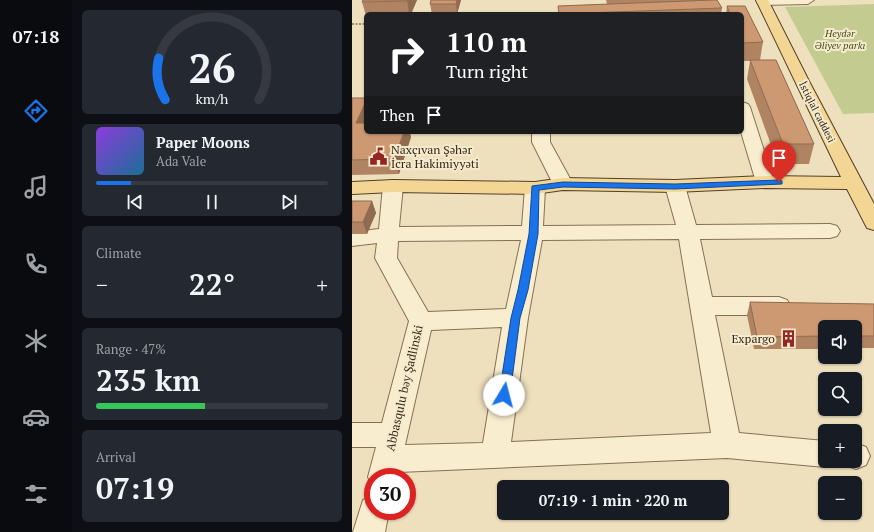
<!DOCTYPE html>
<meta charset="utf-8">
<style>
:root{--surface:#171b24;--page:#242831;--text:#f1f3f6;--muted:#9ea1a6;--line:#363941;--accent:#1a73e8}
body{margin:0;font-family:"PT Serif",serif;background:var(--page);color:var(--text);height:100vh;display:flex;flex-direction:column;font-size:15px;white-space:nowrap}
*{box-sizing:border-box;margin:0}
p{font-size:13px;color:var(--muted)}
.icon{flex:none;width:22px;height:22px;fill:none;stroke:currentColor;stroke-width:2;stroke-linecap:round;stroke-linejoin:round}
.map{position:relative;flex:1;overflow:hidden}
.sheet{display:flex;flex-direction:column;gap:10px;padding:10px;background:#0d0f14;width:280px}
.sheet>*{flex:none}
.guide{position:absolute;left:12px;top:12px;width:380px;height:122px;border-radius:6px;box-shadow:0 1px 3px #0004;background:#202124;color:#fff;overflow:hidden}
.controls{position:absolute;left:466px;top:320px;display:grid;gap:8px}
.controls a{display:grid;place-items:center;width:44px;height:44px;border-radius:6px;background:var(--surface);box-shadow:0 1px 3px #0004;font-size:20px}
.speed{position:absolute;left:12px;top:468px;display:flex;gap:8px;font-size:20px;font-weight:700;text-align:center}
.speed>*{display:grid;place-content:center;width:52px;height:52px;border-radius:50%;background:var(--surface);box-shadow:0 1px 3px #0004;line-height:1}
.speed .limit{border:6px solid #d22;background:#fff;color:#111}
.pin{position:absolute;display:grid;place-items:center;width:34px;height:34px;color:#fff;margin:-41px -17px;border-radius:50% 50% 50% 0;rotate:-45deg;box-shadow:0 0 4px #0007}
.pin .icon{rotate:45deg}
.me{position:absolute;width:44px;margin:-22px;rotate:8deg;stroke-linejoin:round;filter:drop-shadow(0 0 3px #0008)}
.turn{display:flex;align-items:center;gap:14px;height:84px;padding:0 16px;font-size:18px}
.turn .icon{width:52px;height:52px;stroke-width:2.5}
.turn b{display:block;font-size:28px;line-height:34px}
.then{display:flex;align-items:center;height:38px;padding:0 16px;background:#0003;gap:8px;font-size:15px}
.big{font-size:30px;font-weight:700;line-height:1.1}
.sheet .widget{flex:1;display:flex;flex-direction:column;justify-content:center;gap:6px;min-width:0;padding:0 14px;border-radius:6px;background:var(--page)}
.sheet .dial{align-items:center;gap:0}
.dial svg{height:104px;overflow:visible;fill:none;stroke:var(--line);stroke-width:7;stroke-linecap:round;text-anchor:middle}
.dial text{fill:var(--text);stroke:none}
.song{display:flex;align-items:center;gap:12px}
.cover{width:48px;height:48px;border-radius:6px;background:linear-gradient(135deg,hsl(270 70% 55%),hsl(200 70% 35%))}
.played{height:4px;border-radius:2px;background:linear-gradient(90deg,var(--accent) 15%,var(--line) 15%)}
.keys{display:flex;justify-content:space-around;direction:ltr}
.heat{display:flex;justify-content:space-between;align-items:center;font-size:22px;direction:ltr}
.charge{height:6px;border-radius:3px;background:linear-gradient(90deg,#34c759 47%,var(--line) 0)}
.trip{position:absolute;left:145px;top:480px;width:232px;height:40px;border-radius:6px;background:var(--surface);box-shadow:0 1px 3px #0004;font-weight:700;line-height:40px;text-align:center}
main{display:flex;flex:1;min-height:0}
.tabs{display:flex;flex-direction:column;width:72px;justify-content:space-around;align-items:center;background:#090b0e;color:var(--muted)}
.tabs .icon{width:28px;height:28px}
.tabs .current{color:var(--accent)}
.tabs b{font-size:18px;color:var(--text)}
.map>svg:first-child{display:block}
.green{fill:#c4cb91}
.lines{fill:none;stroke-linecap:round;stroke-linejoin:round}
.minor-casing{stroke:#857056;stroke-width:2}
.major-casing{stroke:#533e2b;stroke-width:2}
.path{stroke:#857056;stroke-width:1.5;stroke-dasharray:2 1.5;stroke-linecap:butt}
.minor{fill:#f9edd0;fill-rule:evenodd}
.major{fill:#f3d693;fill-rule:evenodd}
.wall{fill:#b08462}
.shaded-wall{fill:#906b50}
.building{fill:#cd9972;stroke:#906b50}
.route{fill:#1a73e8;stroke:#114b97}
.labels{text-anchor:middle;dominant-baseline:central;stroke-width:4;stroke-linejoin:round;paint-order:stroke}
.far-park-label{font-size:10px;font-style:italic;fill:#455121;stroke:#f5eacc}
.far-street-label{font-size:10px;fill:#35281b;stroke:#f5eacc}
.poi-label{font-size:12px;fill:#35281b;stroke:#f5eacc;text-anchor:start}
.street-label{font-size:12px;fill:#35281b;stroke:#f5eacc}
</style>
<main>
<nav class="tabs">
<b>07:18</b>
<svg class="icon current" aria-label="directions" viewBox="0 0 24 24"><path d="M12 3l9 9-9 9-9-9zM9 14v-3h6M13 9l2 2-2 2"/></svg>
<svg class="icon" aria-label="music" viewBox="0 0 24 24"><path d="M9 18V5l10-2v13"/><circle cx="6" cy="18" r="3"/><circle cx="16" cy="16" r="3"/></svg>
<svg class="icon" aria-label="phone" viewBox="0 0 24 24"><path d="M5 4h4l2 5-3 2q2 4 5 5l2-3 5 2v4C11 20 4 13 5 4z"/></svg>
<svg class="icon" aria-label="climate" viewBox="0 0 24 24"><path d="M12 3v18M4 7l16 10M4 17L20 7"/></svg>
<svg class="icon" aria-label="car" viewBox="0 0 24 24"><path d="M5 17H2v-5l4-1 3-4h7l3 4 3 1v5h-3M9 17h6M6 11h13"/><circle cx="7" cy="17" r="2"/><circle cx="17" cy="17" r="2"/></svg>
<svg class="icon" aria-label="filters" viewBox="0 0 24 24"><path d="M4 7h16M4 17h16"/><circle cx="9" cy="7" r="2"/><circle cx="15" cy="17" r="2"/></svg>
</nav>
<section class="sheet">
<div class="widget dial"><svg viewBox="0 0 100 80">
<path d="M14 69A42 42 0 1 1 86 69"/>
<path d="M14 69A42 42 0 0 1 9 37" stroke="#1a73e8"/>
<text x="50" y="56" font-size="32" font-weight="700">26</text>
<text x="50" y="72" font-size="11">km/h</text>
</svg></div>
<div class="widget">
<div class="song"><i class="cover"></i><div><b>Paper Moons</b><p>Ada Vale</p></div></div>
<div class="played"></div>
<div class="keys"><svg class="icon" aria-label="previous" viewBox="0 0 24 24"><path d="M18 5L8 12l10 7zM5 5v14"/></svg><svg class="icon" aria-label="pause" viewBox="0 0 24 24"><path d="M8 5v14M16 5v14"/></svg><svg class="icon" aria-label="next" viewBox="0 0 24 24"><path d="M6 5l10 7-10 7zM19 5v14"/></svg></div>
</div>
<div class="widget"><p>Climate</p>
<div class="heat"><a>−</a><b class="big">22°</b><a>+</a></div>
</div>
<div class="widget"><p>Range · 47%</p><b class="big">235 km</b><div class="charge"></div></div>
<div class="widget"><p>Arrival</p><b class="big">07:19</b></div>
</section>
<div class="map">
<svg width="522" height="532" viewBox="0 0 522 532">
<rect width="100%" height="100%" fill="#eee0bd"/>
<path class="green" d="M522,4v109l-31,1 -58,-107z"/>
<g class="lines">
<defs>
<path id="minor" d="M404,0h58l-6,4 -46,1 -4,-1z
M390,102l6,2 2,3 24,75 -2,4 -7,2 -7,-2 -2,-4 -15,-50z
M180,132h18v10l23,42 -3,4 -7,2 -7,-2 -3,-4 -21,-42z
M41,180l7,2 3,4 -4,41 123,-1 3,-38 3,-4 7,-2 7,2 3,4 -2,38 133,-1 -11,-39 3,-4 7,-2 7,2 3,4 11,39 134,-1 7,2 3,5 -3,5 -7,2 -130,1 12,58h67l8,3 4,6 -4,6 -8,3h-64l24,118 86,8v20h11l-1,2 -10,4 -98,-9 -328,14 -1,5h-25v10l-5,-10 8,-30h-24v-24h30l27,-102 -34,-63 2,-15 -25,3v-14l27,-3 4,-43 3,-4zM327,239l32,194 -200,9 17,-124 14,-78zM169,240l-15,69 -78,3 -31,-54 1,-17zM150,327l-19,116 -78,2 26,-115z
M503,443l11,4 4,9 -4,9 -10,4 -11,-4 -2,-4h12z
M21,496v15h16l-4,21h-32l10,-32z"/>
<path id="major" d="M404,0h12l42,83 64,121v26l-7,-2 -20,-39 -82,-1 -90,4 -112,-2 -28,4 -142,-2 -41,2v-12l41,-2 142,2 28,-4 112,2 90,-4 76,1z"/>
</defs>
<use href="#minor" class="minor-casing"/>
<use href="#major" class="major-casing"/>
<path class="path" d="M0,24h14"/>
<use href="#minor" class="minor"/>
<use href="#major" class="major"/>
</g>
<path class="wall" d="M11,0h54l-6,14h-45v2l-4,-14z
M79,0h30l-4,14h-25l-2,-10z
M254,0h111l5,8 -1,6h-162l-1,-8 49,-2z
M375,6h18l18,36 -3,18h16l38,84 -5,20h-31l-31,-85 3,-18h-8v-47h-16z
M0,98l14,34 45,5 -12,37 -47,1z
M0,201h20l4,12 -9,21h-15z
M398,302l124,2v44h-19v-21h-30v22h-71l-7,-34z"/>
<path class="shaded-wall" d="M55,0h10l-6,14h-2z
M105,0h4l-4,14 -1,-10z
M14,101v25l-10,-3z
M52,132h6l1,5 -12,37 -5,-15z
M20,201l4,12 -9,21 -4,-12z"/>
<path class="building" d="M11,0h44l-1,1 -44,1z
M79,0h26l-1,4h-26z
M362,0h3l5,8 -163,6 -1,-8z
M375,6h18l18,36 -20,1 -1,-2v-27h-12z
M398,60h26l38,84h-31z
M0,98h14v3l-10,22h10v9h38l-10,27 -42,1z
M0,201h20l-9,21h-11z
M398,302l124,2v32h-19v-9h-30v9l-68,1z"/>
<path class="route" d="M427,180l3,1v3l-107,5 -112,-2 -24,3 -1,44 -10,56 -8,28 -10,77 -2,3h-8l-1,-3 12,-77 7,-28 11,-56 3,-48 31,-4 112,2z"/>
<defs>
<symbol id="civic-bare" viewBox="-9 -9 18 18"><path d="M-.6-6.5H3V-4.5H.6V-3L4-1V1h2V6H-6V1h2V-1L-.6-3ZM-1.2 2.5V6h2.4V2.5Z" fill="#952626" stroke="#f5eacc" stroke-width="2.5" paint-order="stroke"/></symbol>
<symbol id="building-bare" viewBox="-9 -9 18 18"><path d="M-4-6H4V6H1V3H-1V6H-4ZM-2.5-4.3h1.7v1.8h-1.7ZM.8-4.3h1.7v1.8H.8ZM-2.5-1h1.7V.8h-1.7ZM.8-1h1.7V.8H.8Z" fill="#952626" stroke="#f5eacc" stroke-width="2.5" paint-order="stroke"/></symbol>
</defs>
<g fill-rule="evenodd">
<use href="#civic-bare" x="14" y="144" width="25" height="25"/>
<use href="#building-bare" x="424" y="326" width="25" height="25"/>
</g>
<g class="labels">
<g class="far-park-label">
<text x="488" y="33">Heydər<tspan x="488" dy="12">Əliyev parkı</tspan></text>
</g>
<g class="far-street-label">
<text transform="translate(465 112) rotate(63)">İstiqlal caddesi</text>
</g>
<g class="poi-label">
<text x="39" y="149">Naxçıvan Şəhər<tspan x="39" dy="14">İcra Hakimiyyəti</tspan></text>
<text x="423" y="338" text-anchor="end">Expargo</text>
</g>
<g class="street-label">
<text transform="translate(52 388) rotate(-77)">Abbasqulu bəy Şadlinski</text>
</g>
</g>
</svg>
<div class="controls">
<a><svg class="icon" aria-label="sound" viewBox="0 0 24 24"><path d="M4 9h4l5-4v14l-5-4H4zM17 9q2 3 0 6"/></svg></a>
<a><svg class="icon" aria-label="search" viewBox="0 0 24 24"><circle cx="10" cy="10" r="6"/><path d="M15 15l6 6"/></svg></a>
<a>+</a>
<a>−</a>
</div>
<div class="speed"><div class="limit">30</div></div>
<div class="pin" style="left:427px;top:182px;background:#d93025"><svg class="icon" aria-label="arrive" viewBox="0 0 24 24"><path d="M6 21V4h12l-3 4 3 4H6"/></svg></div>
<svg class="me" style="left:152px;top:395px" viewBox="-20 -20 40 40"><circle r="19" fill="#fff"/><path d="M0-13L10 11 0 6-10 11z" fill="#1a73e8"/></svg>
<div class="trip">07:19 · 1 min · 220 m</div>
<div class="guide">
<div class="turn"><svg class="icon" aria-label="right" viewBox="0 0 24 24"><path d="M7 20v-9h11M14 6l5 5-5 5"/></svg><div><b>110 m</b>Turn right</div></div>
<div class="then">Then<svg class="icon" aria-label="arrive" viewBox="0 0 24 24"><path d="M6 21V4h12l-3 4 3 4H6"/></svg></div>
</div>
</div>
</main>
